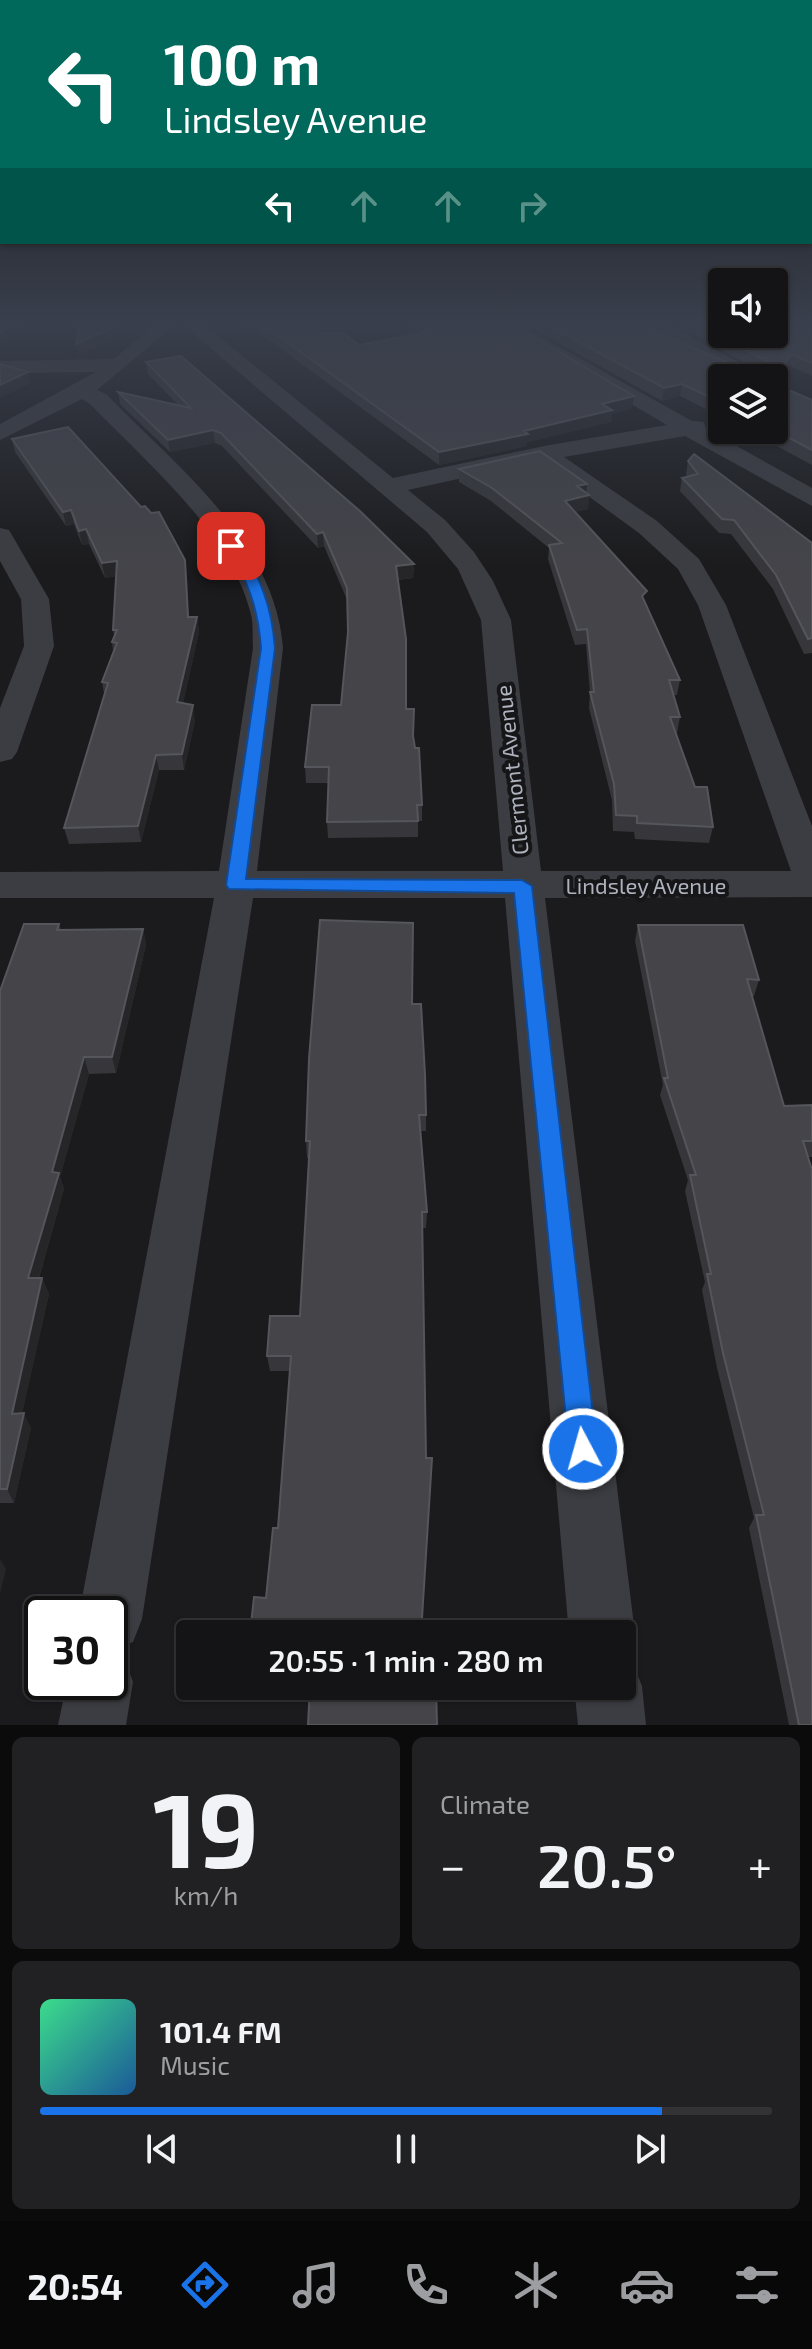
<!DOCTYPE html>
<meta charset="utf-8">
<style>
:root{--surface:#141416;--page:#212123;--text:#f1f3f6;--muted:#9d9ea1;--line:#333335;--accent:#1a73e8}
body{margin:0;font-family:"Exo 2",sans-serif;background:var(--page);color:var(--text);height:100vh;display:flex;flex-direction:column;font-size:30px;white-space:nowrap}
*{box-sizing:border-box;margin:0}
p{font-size:26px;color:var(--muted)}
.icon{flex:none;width:44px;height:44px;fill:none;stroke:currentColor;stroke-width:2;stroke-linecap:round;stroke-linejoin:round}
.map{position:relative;height:1725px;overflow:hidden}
.sheet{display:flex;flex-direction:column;gap:12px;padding:12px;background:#0b0b0c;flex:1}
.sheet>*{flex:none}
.hud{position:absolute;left:0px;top:0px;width:812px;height:244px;box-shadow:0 2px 6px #0004,0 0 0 2px var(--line);background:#00695c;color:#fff;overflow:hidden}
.controls{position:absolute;left:708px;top:268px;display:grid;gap:16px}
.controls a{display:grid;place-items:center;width:80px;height:80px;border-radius:8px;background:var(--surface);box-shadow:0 2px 6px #0004,0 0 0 2px var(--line);font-size:40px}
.speed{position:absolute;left:24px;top:1596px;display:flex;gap:16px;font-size:40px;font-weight:700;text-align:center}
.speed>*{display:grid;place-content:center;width:104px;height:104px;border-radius:50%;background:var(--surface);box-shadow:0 2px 6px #0004,0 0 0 2px var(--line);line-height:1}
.speed .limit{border:4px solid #111;border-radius:12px;background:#fff;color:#111}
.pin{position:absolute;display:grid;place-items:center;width:68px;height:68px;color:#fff;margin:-34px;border-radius:16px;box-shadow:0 4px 12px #0006}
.me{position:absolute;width:88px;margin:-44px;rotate:354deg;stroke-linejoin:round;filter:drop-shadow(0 0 6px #0008)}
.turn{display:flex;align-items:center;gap:28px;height:168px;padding:0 32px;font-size:36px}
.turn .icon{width:104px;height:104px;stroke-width:2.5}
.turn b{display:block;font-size:56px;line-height:68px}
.lanes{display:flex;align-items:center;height:76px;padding:0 32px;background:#0003;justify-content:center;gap:40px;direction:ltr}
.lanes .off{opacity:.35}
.big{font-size:60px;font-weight:600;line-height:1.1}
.sheet .card{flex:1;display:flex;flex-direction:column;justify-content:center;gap:12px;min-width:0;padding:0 28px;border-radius:12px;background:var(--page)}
.sheet .dial{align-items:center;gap:0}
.dial b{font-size:104px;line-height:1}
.song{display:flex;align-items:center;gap:24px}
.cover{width:96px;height:96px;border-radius:12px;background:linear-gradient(135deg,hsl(150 70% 55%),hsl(210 70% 35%))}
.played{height:8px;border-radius:4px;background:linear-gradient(90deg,var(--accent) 85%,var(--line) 85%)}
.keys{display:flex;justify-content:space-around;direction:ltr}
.heat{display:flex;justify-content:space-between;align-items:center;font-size:44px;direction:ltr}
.sheet .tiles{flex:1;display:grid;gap:12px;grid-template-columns:1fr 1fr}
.card:last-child{grid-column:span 2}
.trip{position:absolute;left:176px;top:1620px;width:460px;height:80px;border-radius:8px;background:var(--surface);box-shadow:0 2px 6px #0004,0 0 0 2px var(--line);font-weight:600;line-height:80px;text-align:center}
.menu{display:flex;height:128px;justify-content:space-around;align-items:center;background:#080809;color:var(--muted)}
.menu .icon{width:56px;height:56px}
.menu .active{color:var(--accent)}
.menu b{font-size:36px;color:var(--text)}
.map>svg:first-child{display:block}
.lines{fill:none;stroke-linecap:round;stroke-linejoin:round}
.minor{fill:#3c3d42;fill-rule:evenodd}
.wall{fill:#37373b}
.shaded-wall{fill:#262629}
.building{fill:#444449;stroke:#54565b;stroke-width:2}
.route{fill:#1a73e8;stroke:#114b97;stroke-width:2}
.labels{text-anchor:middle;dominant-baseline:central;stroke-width:8;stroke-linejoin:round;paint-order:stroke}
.street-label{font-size:22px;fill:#adb2bd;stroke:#161618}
</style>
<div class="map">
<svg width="812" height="1725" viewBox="0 0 812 1725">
<rect width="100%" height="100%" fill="#1b1b1d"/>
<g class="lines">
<path class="minor" d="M155,324h21l-79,66 9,4c70,72 169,147 177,254l-26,223h246l-22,-251 -23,-51 -31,-37 -245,-208h21l190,154 151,-32 123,-21 -172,-101h23l174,97 12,1 2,7 106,59v18l-127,-70 -121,21 93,64 42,38 27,46 86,221v71l-267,1 90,736 -13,24 10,4 10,24 4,39h-68l-4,-39h48v-52h-53l-64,-736h-252l-111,721 -9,23 -23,9v-37h-31l135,-716h-214v-26l219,-1 34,-223c-1,-12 1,-25 -3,-37 -20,-79 -105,-150 -160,-207l-8,-5 -82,41v-16l96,-52 -96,1v-12l114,-2zM540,461l99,72 39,36 20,36 93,266h-250l-30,-251 -18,-39 -19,-29 -29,-32 -37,-30z
M642,324h24l103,54h-26z
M0,528l9,2 40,69 5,47 -37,106 -5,7 -12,3v-54l24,-62 -3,-47 -21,-38z
M110,1653l14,5 9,24 -7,43h-68l9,-43h43z"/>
</g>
<path class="wall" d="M243,324h69l11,9 36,12 61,-12 -11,-9h102l121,84 -20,6 -1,8 -84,20v4l-88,19 -189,-139 -5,1z
M525,324h113l116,50 3,-5 -51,-27 -22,-18h38l90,6v46l-24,-11 -7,14 -6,-1v6l37,16v65l-65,-35h27l-52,-52v39l-42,-21 -18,5z
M146,362l268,202 -1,14 -15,2 8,129 7,27 9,69v16h-4v16l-90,1 -1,-16 2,-39h-23l-1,-16 36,-62 7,-73v-30l-24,-56 -6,2 -96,-102 -7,-3 -45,9 -50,-48 -2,-12 60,13 -30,-31z
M12,439l173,121 4,57h8l2,15 -16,71 12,18 -11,49h-25l-18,72 -72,2 -5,-16 40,-134 -2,-12 11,-31 -1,-9 2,-6 -1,-6 3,-54 -11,2 -16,-34 -7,1 -8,-21 -8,2 -51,-74z
M688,461l124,82v110l-8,1 -31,-65 -42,-55 -12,-1 -39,-42 2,-13 5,-2 -1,-2z
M459,469l127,24 3,2 -1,14 -13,3 70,91 35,77 -3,15h-4l7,22 -3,16h-1l19,54 18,40 -4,16 -74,-4 -1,-7 -21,-1 -1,-31 -23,-92 1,-15 -4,-49 -11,1 -27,-86 1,-11 -58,-47 -32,-19z
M59,924l2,6 82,-1 3,16 -30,128 -27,1 -29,103 4,12 -25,89h3l7,16 -27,119 9,15 -17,75h-14v-512z
M638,925l121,55 -5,16h-2l32,110 28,-1v52h-4l4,568h-23l-40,-197 5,-10 -37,-150 -15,-78 3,-8 -20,-91 3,-11 -28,-85 3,-10 -28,-144z
M413,1004l13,111v16h-6l7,81 -1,16h-4l-156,370 12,-70 12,-157h-20l-3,-15 33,-40 9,-158h-2l-1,-17z"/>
<path class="shaded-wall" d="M10,324h15l-25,23v-14z
M112,324h3l-1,15 -36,17 -2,-12z
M791,354l-3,11 -7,14 2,-12z
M28,372l2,12 -30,14v-13z
M682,384l-2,12 -18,5 2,-13z
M634,396l-2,12 -20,6 -1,8 -84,20v4l-88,19v-13l85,-21 78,-27z
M213,430l2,13 -45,9 -2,-12z
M587,484l-1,12 3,-1 -1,14 -24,5 1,-13 12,-15z
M71,510l3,14 -8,2 -3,-14z
M86,529l3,15 -7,1 -3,-14z
M323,532l1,14 -6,2 -1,-14z
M185,560l2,14 3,58 -2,-15z
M117,561l3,14 -15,3 -3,-15z
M414,564l-1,14 -17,2v-14z
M197,617l2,15 -19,86 -3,-16z
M193,705l2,16 -11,49 -2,-16z
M156,755l3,15 -18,72 -3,-16z
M143,929l3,16 -30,128 -4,-16z
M84,1057l5,17 -29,103 4,12 -30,105 -6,-16 24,-106z
M42,1278l7,16 -30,134 -7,-14z
M24,1413l7,15 -17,75 -7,-14z
M0,1559l6,10 -6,25z"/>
<path class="building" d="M0,324h10l-10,9z
M81,324h31v4l-36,16z
M262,324h50l11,9 18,-1 18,13 74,-14 -9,-7h87l123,72 -32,8 10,6 -88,21 4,3 -89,18z
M546,324h92l116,50 3,-5 16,-1 2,16 37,16v50l-38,-20v-52h-52v25l-40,-19 -18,4z
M700,324h22v10h52v-10h24l14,6v33l-21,-9 -8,13 -9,-2 -66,-35z
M181,356l180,156 53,52 -18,2 10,73v70h8l-1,27 2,12h4l3,57h-5l1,16 -91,1 2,-55h-24l7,-62h29l7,-73 -1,-44 -24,-56 -6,2 -96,-101 -8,-3 -45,10 -50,-48 73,16 -45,-46z
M0,364l28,8 -28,13z
M68,427l73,80 4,-1 6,7 8,-1 26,48 3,57h9l-20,85 16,3 -11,49 -26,1 -18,71 -74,2 44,-145 -6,-1 15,-39 -5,-1 5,-12h-4l4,-69 -15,2 -16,-34 -7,2 -8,-21 -8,2 -51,-73z
M540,451l47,33 -10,2 12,9 -24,6 82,90 -5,5 38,84h-11l11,37h-10l25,70h12l6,40 -76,-4v-7l-21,-1 -2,-31 -24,-92h4l-7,-63 -10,1 -28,-85 13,-2 -70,-55 -33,-19z
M694,454l118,89v95l-4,1 -32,-64 -42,-55 -12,-1 -40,-41 16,-4 -10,-13z
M320,920l93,3 -1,81h9l4,71 1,40h-7l8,97h-5l4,246h6l-11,176h-171l4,-37 12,1 7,-70h5l13,-172h-24l3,-40h30l10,-175h-4l3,-82z
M24,924h35l-2,6 86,-1 -31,128h-28l-32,115 7,1 -31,105h14l-30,136 12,-1 -17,76h-7v-498z
M638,925h105l16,55 -12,-1 37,127 28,-1v36h-9l9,29v555h-13l-43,-210h8l-41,-162 -16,-79h4l-21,-99h6l-32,-97h4z
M310,1686h126l1,39h-129z"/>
<linearGradient id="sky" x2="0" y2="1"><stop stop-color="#0f0f10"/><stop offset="0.57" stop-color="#393f4c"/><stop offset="1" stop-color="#393f4c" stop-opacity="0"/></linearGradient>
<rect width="812" height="566" fill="url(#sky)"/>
<path class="route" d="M226,544h10c25,31 36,64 39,104l-29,231 276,1 10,6 65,563 -4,10 -10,4 -10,-4 -4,-10 -55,-556 -285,-4 -3,-4 35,-237c-3,-39 -13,-70 -36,-102z"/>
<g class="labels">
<g class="street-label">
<text transform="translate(511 770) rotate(-96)">Clermont Avenue</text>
<text x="646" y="885">Lindsley Avenue</text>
</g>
</g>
</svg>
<div class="controls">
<a><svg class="icon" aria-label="sound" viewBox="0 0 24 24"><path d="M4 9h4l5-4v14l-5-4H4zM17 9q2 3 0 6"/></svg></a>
<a><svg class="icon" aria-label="layers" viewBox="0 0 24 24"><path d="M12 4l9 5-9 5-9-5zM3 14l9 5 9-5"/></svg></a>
</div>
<div class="speed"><div class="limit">30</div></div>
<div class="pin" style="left:231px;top:546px;background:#d93025"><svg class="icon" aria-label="arrive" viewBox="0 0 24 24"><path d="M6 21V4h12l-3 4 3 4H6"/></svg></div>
<svg class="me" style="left:583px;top:1449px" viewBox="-20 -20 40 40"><circle r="17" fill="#1a73e8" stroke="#fff" stroke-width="3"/><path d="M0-11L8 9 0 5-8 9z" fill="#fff"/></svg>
<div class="trip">20:55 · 1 min · 280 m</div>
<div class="hud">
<div class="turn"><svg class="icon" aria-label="left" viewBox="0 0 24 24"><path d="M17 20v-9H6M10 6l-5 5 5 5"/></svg><div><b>100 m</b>Lindsley Avenue</div></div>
<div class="lanes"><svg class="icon" aria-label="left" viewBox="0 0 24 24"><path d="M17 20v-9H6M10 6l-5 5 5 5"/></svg><svg class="icon off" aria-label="ahead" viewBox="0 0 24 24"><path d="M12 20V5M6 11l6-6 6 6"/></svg><svg class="icon off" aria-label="ahead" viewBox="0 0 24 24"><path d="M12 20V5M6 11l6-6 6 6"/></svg><svg class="icon off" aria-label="right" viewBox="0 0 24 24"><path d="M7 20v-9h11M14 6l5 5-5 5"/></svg></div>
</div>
</div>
<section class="sheet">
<div class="tiles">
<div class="card dial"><b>19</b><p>km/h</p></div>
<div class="card"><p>Climate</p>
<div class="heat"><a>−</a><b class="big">20.5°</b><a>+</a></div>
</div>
<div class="card">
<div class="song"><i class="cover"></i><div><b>101.4 FM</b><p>Music</p></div></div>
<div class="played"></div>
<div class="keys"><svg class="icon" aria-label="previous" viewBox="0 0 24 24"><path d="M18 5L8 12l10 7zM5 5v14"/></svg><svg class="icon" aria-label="pause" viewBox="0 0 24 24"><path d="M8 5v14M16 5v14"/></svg><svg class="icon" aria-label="next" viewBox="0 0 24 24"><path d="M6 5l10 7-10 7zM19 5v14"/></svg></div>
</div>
</div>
</section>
<nav class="menu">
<b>20:54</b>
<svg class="icon active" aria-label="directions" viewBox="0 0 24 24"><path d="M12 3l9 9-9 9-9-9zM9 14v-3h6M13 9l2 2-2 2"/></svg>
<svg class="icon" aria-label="music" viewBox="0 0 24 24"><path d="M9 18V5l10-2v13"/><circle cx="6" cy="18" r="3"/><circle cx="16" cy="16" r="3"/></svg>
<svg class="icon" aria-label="phone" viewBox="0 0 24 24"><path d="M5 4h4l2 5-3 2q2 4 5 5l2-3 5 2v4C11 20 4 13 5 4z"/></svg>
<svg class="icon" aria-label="climate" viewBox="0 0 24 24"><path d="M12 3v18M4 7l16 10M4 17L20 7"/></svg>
<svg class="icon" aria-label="car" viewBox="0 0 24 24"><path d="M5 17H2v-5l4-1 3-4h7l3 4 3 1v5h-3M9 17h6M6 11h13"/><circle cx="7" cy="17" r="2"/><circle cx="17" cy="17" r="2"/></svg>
<svg class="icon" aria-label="filters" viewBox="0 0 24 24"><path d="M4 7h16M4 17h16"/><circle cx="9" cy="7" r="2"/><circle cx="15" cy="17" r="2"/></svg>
</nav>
